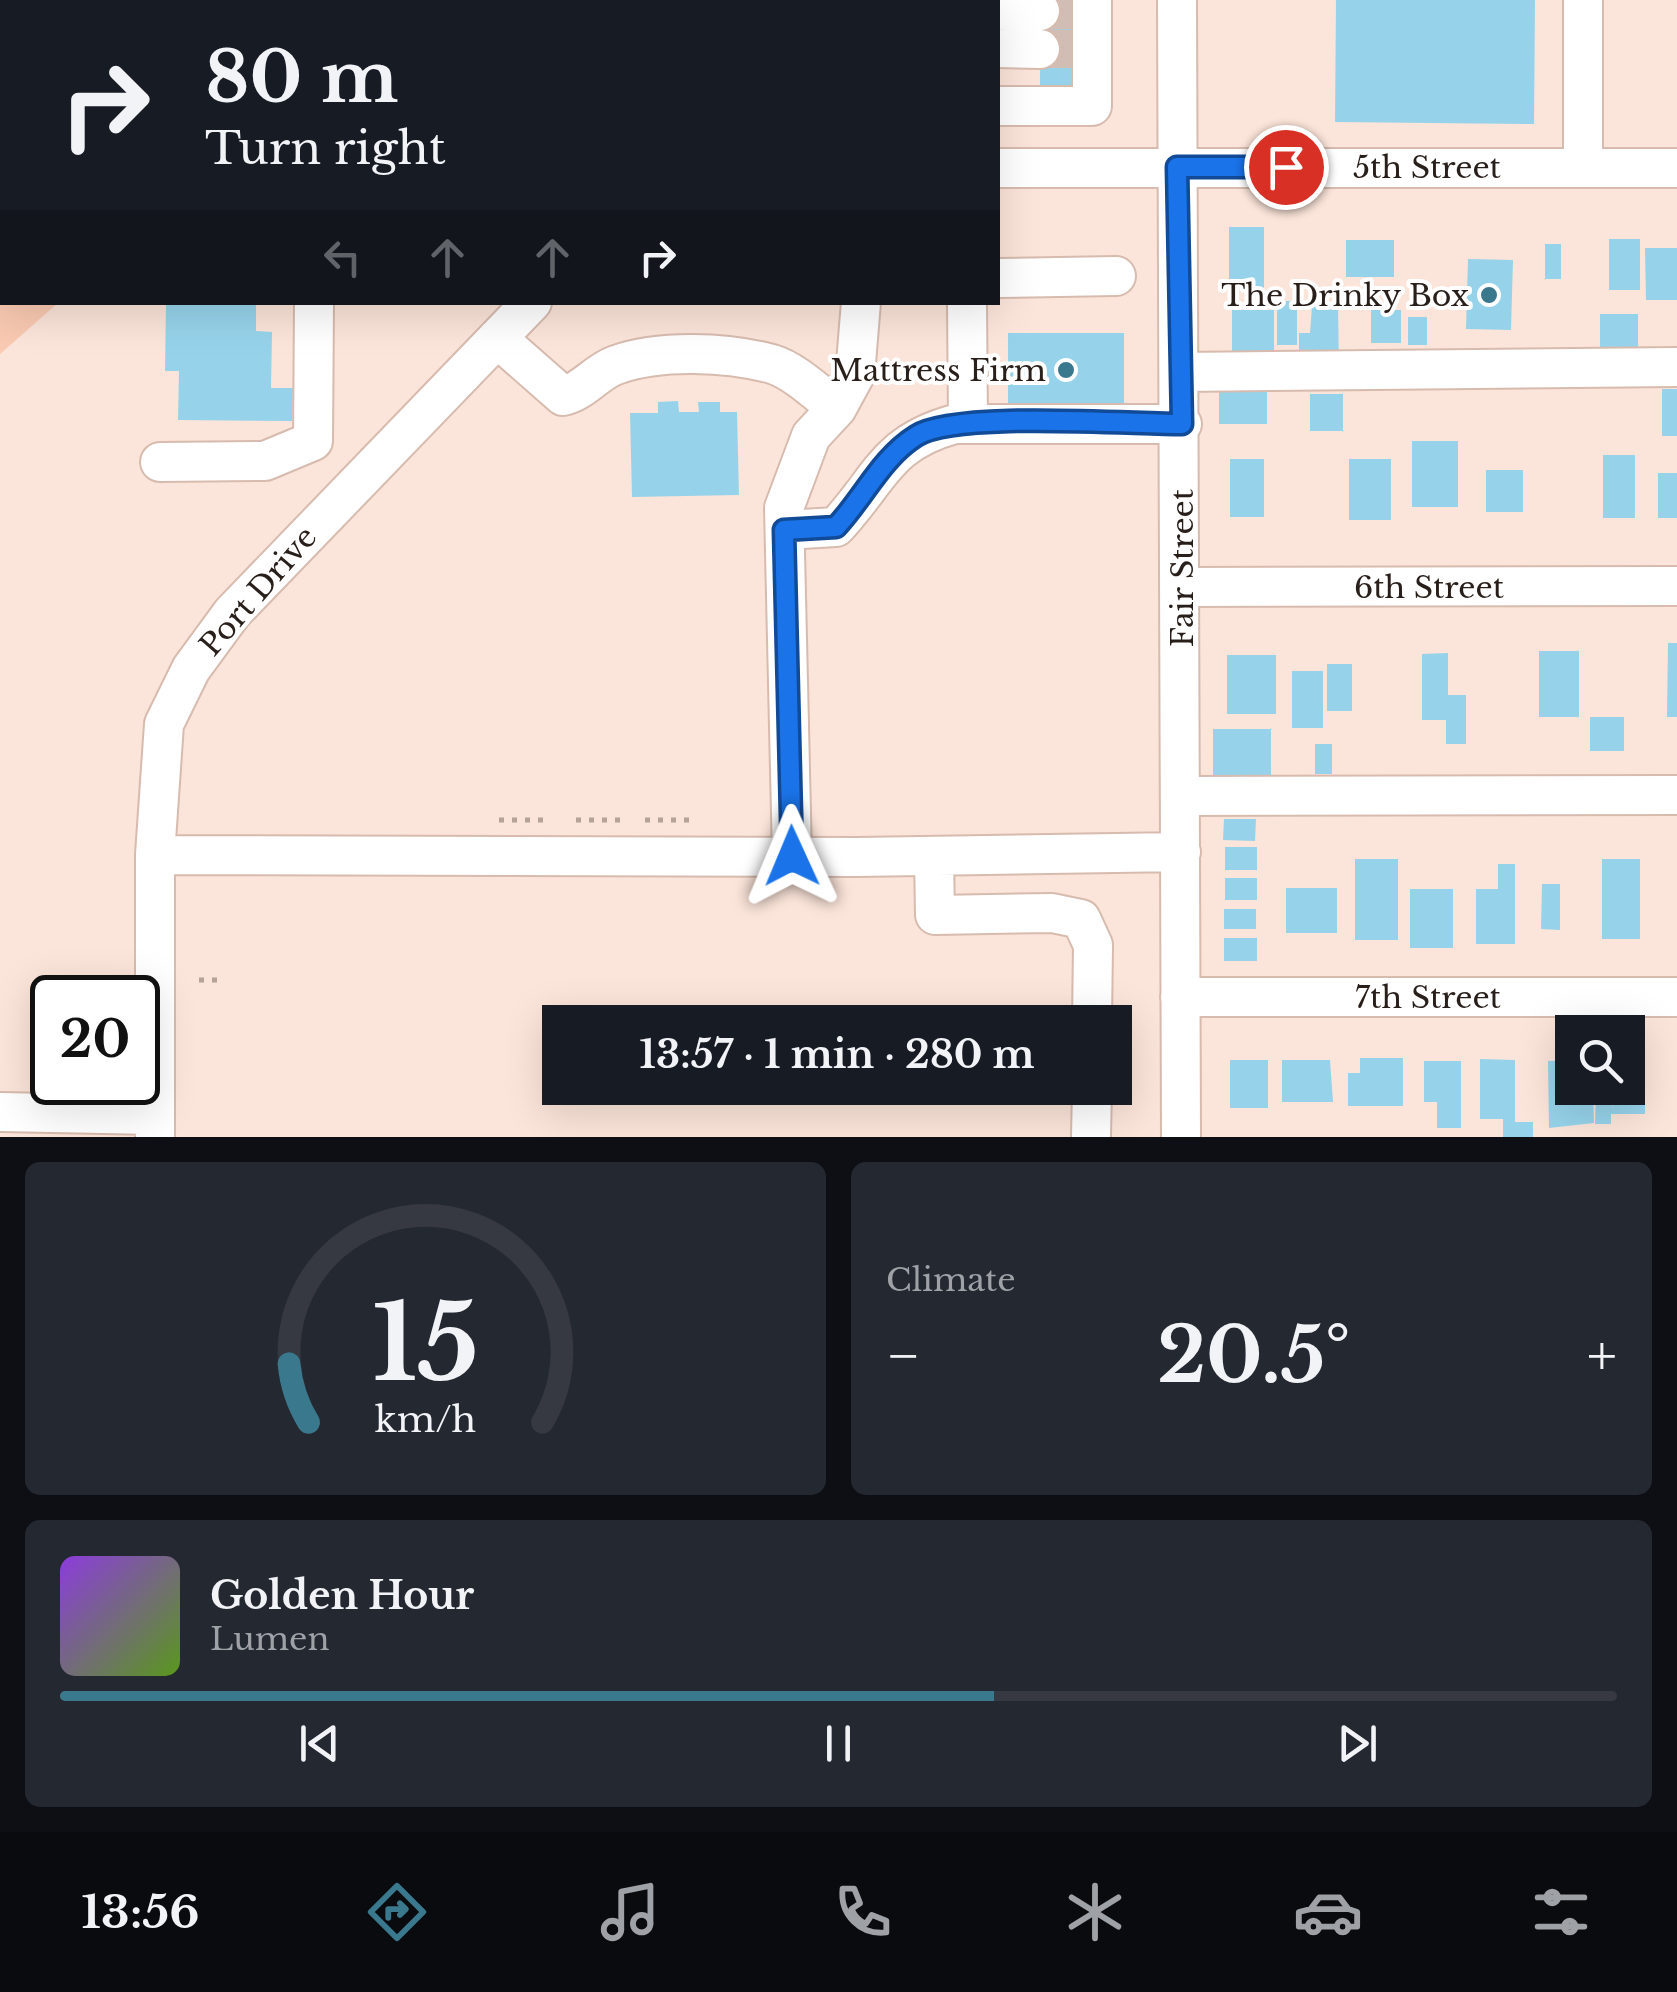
<!DOCTYPE html>
<meta charset="utf-8">
<style>
:root{--surface:#171b24;--page:#242831;--text:#f1f3f6;--muted:#9ea1a6;--line:#363941;--accent:#3a788d}
body{margin:0;font-family:"Libre Baskerville",serif;background:var(--page);color:var(--text);height:100vh;display:flex;flex-direction:column;font-size:38px;white-space:nowrap}
*{box-sizing:border-box;margin:0}
p{font-size:32px;color:var(--muted)}
.icon{flex:none;width:55px;height:55px;fill:none;stroke:currentColor;stroke-width:2;stroke-linecap:round;stroke-linejoin:round}
.map{position:relative;height:1137px;overflow:hidden}
.panel{display:flex;flex-direction:column;gap:25px;padding:25px;background:#0d0f14;flex:1}
.panel>*{flex:none}
.hud{position:absolute;left:0px;top:0px;width:1000px;height:305px;box-shadow:0 10px 40px #0002;background:#171b24;color:var(--text);overflow:hidden}
.fabs{position:absolute;left:1555px;top:1015px;display:grid;gap:20px}
.fabs a{display:grid;place-items:center;width:90px;height:90px;border-radius:0px;background:var(--surface);box-shadow:0 10px 40px #0002;font-size:50px}
.speed{position:absolute;left:30px;top:975px;display:flex;gap:20px;font-size:50px;font-weight:700;text-align:center}
.speed>*{display:grid;place-content:center;width:130px;height:130px;border-radius:50%;background:var(--surface);box-shadow:0 10px 40px #0002;line-height:1}
.speed .limit{border:5px solid #111;border-radius:15px;background:#fff;color:#111}
.pin{position:absolute;display:grid;place-items:center;width:85px;height:85px;color:#fff;margin:-42px;border:5px solid #fff;border-radius:50%;box-shadow:0 2px 10px #0007}
.me{position:absolute;width:110px;margin:-55px;rotate:359deg;stroke-linejoin:round;filter:drop-shadow(0 0 8px #0008)}
.turn{display:flex;align-items:center;gap:35px;height:210px;padding:0 40px;font-size:45px}
.turn .icon{width:130px;height:130px;stroke-width:2.5}
.turn b{display:block;font-size:70px;line-height:85px}
.lanes{display:flex;align-items:center;height:95px;padding:0 40px;background:#0003;justify-content:center;gap:50px;direction:ltr}
.lanes .off{opacity:.35}
.big{font-size:75px;font-weight:700;line-height:1.1}
.panel .widget{flex:1;display:flex;flex-direction:column;justify-content:center;gap:15px;min-width:0;padding:0 35px;border-radius:15px;background:var(--page)}
.panel .dial{align-items:center;gap:0}
.dial svg{height:260px;overflow:visible;fill:none;stroke:var(--line);stroke-width:7;stroke-linecap:round;text-anchor:middle}
.dial text{fill:var(--text);stroke:none}
.song{display:flex;align-items:center;gap:30px}
.cover{width:120px;height:120px;border-radius:15px;background:linear-gradient(135deg,hsl(270 70% 55%),hsl(90 70% 35%))}
.played{height:10px;border-radius:5px;background:linear-gradient(90deg,var(--accent) 60%,var(--line) 60%)}
.keys{display:flex;justify-content:space-around;direction:ltr}
.heat{display:flex;justify-content:space-between;align-items:center;font-size:55px;direction:ltr}
.panel .tiles{flex:1;display:grid;gap:25px;grid-template-columns:1fr 1fr}
.widget:last-child{grid-column:span 2}
.trip{position:absolute;left:542px;top:1005px;width:590px;height:100px;border-radius:0px;background:var(--surface);box-shadow:0 10px 40px #0002;font-weight:700;line-height:100px;text-align:center}
.menu{display:flex;height:160px;justify-content:space-around;align-items:center;background:#090b0e;color:var(--muted)}
.menu .icon{width:70px;height:70px}
.menu .active{color:var(--accent)}
.menu b{font-size:45px;color:var(--text)}
.map>svg:first-child{display:block}
.green{fill:#f9c9b1}
.building{fill:#96d3ea}
.lines{fill:none;stroke-linecap:round;stroke-linejoin:round}
.minor-tunnel{stroke:#d1bdb3;stroke-width:38;stroke-dasharray:38 19;stroke-linecap:butt}
.minor-casing{stroke:#d7bbae;stroke-width:42}
.path{stroke:#b5a299;stroke-width:5;stroke-dasharray:5 8;stroke-linecap:butt}
.minor{stroke:#fff;stroke-width:38}
.route-casing{stroke:#114b97;stroke-width:25}
.route{stroke:#1a73e8;stroke-width:18}
.poi-dot{fill:#3a788d;stroke:#fff;stroke-width:4}
.labels{text-anchor:middle;dominant-baseline:central;stroke-width:8;stroke-linejoin:round;paint-order:stroke}
.street-label{font-size:30px;fill:#291f1a;stroke:#fff}
.poi-label{font-size:30px;fill:#291f1a;stroke:#fff;text-anchor:end}
</style>
<div class="map">
<svg width="1677" height="1137" viewBox="0 0 1677 1137">
<rect width="100%" height="100%" fill="#fbe4d9"/>
<path class="green" d="M0,0l61,2h-59v300l56,1 -58,51z"/>
<path class="building" d="M1040,0h41v102l-41,1z
M1336,0h199l-1,124 -199,-2z
M1229,227h35v61h-35z
M1609,239h31v51h-31z
M1346,240h48v37h-48z
M1545,244h16v35h-16z
M1645,248h32v52h-31z
M1468,259l45,1 -2,70 -45,-1z
M1277,301h20v44h-20z
M166,302h90v29l16,1 -1,56h22l-1,33 -114,-1 1,-49h-14z
M1312,306h26l1,60 -40,1v-34h11z
M1232,310h42v47h-42z
M1371,310h30v33h-30z
M1600,314h38v48h-38z
M1408,317h19v28h-19z
M1008,333h116v74h-116z
M1662,389h15v47h-15z
M1219,391h48v33h-48z
M1310,394h33v37h-33z
M678,401l1,11h20l-1,-10h22v10h17l2,83 -107,2 -2,-84h28v-11z
M1412,441h46v66h-46z
M1603,455h32v63h-32z
M1230,459h34v58h-34z
M1349,459h42v61h-42z
M1486,470h37v42h-37z
M1658,473h19v45h-19z
M1668,643h9v74h-10z
M1539,651h40v66h-40z
M1448,653v42h18v49h-20v-24h-24v-66z
M1227,655h49v59h-49z
M1327,664h25v47h-25z
M1292,671h31v57h-31z
M1590,717h34v34h-34z
M1213,729h58v48h-58z
M1315,744h17v30h-17z
M1224,819h32l-1,22 -32,-1z
M1225,847h32v23h-32z
M1355,859h43v81h-43z
M1602,859h38v80h-38z
M1498,864h17v80h-39v-55h22z
M1225,878h32v22h-32z
M1542,884h18v46l-19,-1z
M1286,888h51v45h-51z
M1410,889h43v59h-43z
M1224,909h32v20h-32z
M1224,938h33v23h-33z
M1628,1055h17v59h-34v10h-16l1,-32h15l2,17v-21h15z
M1360,1058h43v48h-55v-33h12z
M1480,1059l35,1v62h18v15h-30v-18h-23z
M1230,1060h38v48h-38z
M1282,1060h48l3,42h-51z
M1572,1060v28h6v6h15l1,29 -45,5 -1,-67z
M1424,1061h37v67h-24v-26h-13z"/>
<g class="lines">
<path class="minor-tunnel" d="M1040,11l41,-1
M1040,49h41"/>
<defs>
<path id="minor" d="M120,0v2
M184,0v2
M1177,0l4,1137
M1583,0v168
M876,2v-2
M963,2l5,-2
M998,10l42,1
M998,48l42,1
M998,106h94v-106
M998,168h679
M998,278l118,-2
M967,302l1,122
M497,338l66,58c20,-4 33,-24 53,-31 44,-16 111,-13 156,-1 23,7 46,30 65,44
M1182,372l495,-5
M160,462l105,-1 48,-20 1,-139
M785,530l51,-3c45,-48 49,-84 119,-103h227
M1182,587l495,-1
M1181,796l496,-1
M155,855l702,2 324,-5
M934,856l1,59 117,-2 29,6 12,26 -1,77
M792,857l-8,-349 27,-72 26,-28 18,-33 6,-73
M1180,997h497
M0,1112l155,3
M155,1137v-282l9,-131 27,-55 41,-56 300,-311
M1091,1137l1,-49"/>
</defs>
<use href="#minor" class="minor-casing"/>
<path class="path" d="M499,820h46
M576,820h46
M645,820h49
M199,980h25"/>
<use href="#minor" class="minor"/>
</g>
<g class="lines">
<defs>
<path id="route" d="M792,856l-8,-326 52,-3c28,-30 45,-69 80,-91 38,-25 212,-12 266,-12l-5,-257h109"/>
</defs>
<use href="#route" class="route-casing"/>
<use href="#route" class="route"/>
</g>
<g class="poi-dot">
<circle cx="1489" cy="295" r="10"/>
<circle cx="1066" cy="370" r="10"/>
</g>
<g class="labels">
<g class="street-label">
<text x="1427" y="167">5th Street</text>
<text transform="translate(1182 568) rotate(-90)">Fair Street</text>
<text x="1429" y="587">6th Street</text>
<text transform="translate(258 591) rotate(-49)">Port Drive</text>
<text x="1428" y="997">7th Street</text>
</g>
<g class="poi-label">
<text x="1469" y="295">The Drinky Box</text>
<text x="1046" y="370">Mattress Firm</text>
</g>
</g>
</svg>
<div class="fabs">
<a><svg class="icon" aria-label="search" viewBox="0 0 24 24"><circle cx="10" cy="10" r="6"/><path d="M15 15l6 6"/></svg></a>
</div>
<div class="speed"><div class="limit">20</div></div>
<div class="pin" style="left:1286px;top:167px;background:#d93025"><svg class="icon" aria-label="arrive" viewBox="0 0 24 24"><path d="M6 21V4h12l-3 4 3 4H6"/></svg></div>
<svg class="me" style="left:792px;top:856px" viewBox="-20 -20 40 40"><path d="M0-17L14 15 0 8-14 15z" fill="#1a73e8" stroke="#fff" stroke-width="4"/></svg>
<div class="trip">13:57 · 1 min · 280 m</div>
<div class="hud">
<div class="turn"><svg class="icon" aria-label="right" viewBox="0 0 24 24"><path d="M7 20v-9h11M14 6l5 5-5 5"/></svg><div><b>80 m</b>Turn right</div></div>
<div class="lanes"><svg class="icon off" aria-label="left" viewBox="0 0 24 24"><path d="M17 20v-9H6M10 6l-5 5 5 5"/></svg><svg class="icon off" aria-label="ahead" viewBox="0 0 24 24"><path d="M12 20V5M6 11l6-6 6 6"/></svg><svg class="icon off" aria-label="ahead" viewBox="0 0 24 24"><path d="M12 20V5M6 11l6-6 6 6"/></svg><svg class="icon" aria-label="right" viewBox="0 0 24 24"><path d="M7 20v-9h11M14 6l5 5-5 5"/></svg></div>
</div>
</div>
<section class="panel">
<div class="tiles">
<div class="widget dial"><svg viewBox="0 0 100 80">
<path d="M14 69A42 42 0 1 1 86 69"/>
<path d="M14 69A42 42 0 0 1 8 51" stroke="#3a788d"/>
<text x="50" y="56" font-size="32" font-weight="700">15</text>
<text x="50" y="72" font-size="11">km/h</text>
</svg></div>
<div class="widget"><p>Climate</p>
<div class="heat"><a>−</a><b class="big">20.5°</b><a>+</a></div>
</div>
<div class="widget">
<div class="song"><i class="cover"></i><div><b>Golden Hour</b><p>Lumen</p></div></div>
<div class="played"></div>
<div class="keys"><svg class="icon" aria-label="previous" viewBox="0 0 24 24"><path d="M18 5L8 12l10 7zM5 5v14"/></svg><svg class="icon" aria-label="pause" viewBox="0 0 24 24"><path d="M8 5v14M16 5v14"/></svg><svg class="icon" aria-label="next" viewBox="0 0 24 24"><path d="M6 5l10 7-10 7zM19 5v14"/></svg></div>
</div>
</div>
</section>
<nav class="menu">
<b>13:56</b>
<svg class="icon active" aria-label="directions" viewBox="0 0 24 24"><path d="M12 3l9 9-9 9-9-9zM9 14v-3h6M13 9l2 2-2 2"/></svg>
<svg class="icon" aria-label="music" viewBox="0 0 24 24"><path d="M9 18V5l10-2v13"/><circle cx="6" cy="18" r="3"/><circle cx="16" cy="16" r="3"/></svg>
<svg class="icon" aria-label="phone" viewBox="0 0 24 24"><path d="M5 4h4l2 5-3 2q2 4 5 5l2-3 5 2v4C11 20 4 13 5 4z"/></svg>
<svg class="icon" aria-label="climate" viewBox="0 0 24 24"><path d="M12 3v18M4 7l16 10M4 17L20 7"/></svg>
<svg class="icon" aria-label="car" viewBox="0 0 24 24"><path d="M5 17H2v-5l4-1 3-4h7l3 4 3 1v5h-3M9 17h6M6 11h13"/><circle cx="7" cy="17" r="2"/><circle cx="17" cy="17" r="2"/></svg>
<svg class="icon" aria-label="filters" viewBox="0 0 24 24"><path d="M4 7h16M4 17h16"/><circle cx="9" cy="7" r="2"/><circle cx="15" cy="17" r="2"/></svg>
</nav>
